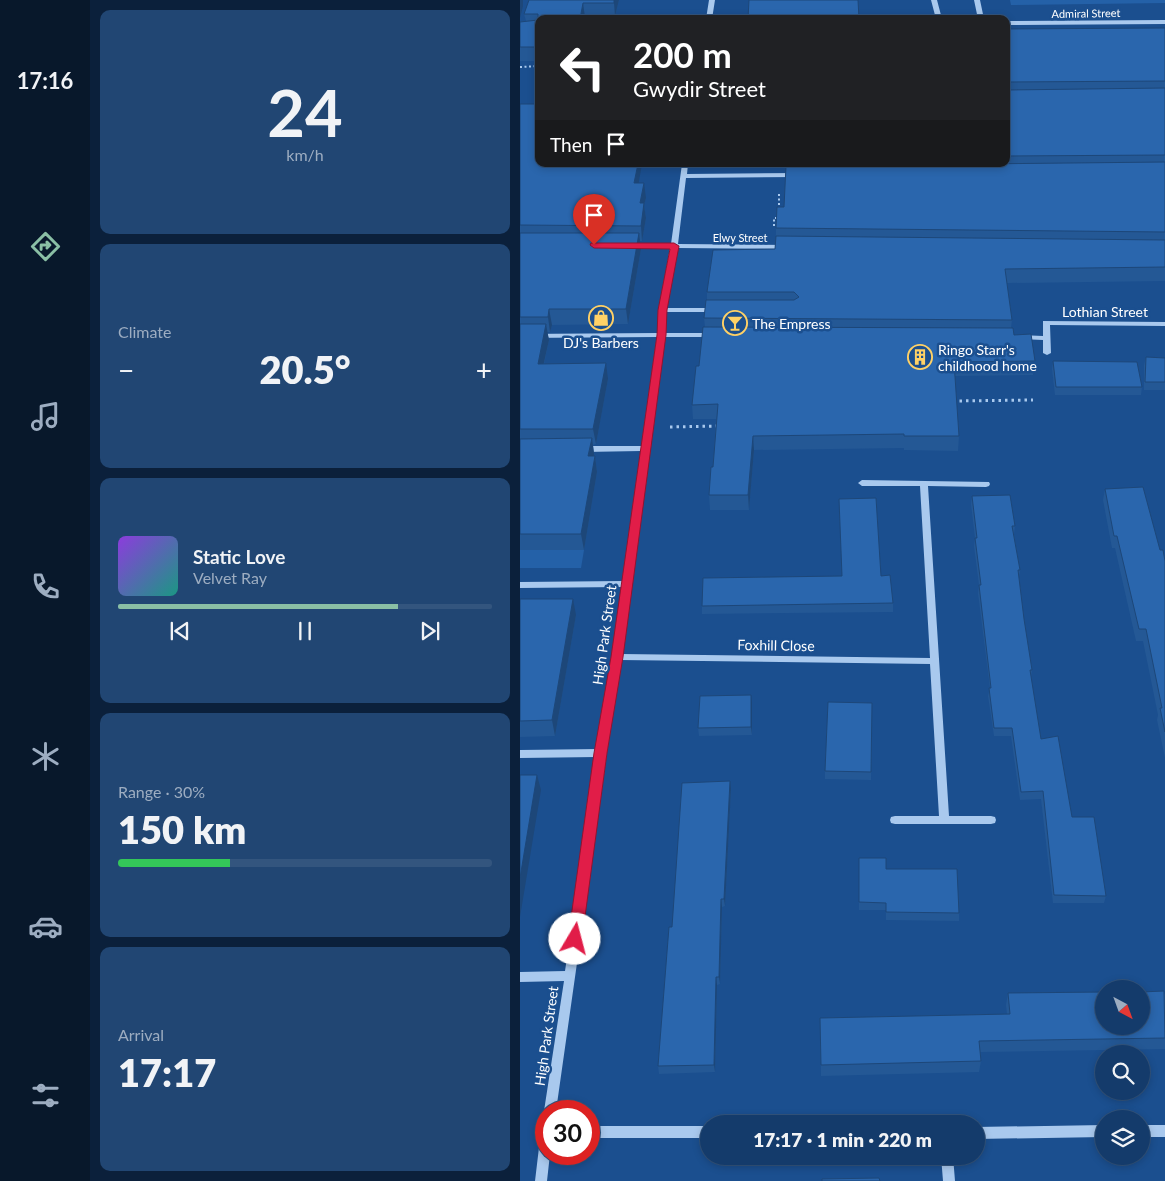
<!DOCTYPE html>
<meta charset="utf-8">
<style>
:root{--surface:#143b6b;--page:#214673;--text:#f1f3f6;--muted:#9dadc1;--line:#33557e;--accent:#8abfa5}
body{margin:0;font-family:Lato,sans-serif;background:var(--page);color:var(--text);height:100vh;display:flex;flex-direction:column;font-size:19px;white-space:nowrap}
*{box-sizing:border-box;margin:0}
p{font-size:16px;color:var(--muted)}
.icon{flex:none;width:28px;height:28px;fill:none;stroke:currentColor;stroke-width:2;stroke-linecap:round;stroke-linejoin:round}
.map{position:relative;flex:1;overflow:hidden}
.details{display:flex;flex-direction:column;gap:10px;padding:10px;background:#0b203b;width:430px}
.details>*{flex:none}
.guide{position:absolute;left:15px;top:15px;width:475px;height:152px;border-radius:10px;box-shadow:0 2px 8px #0003,0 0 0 1px var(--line);background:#202124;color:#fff;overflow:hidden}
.needle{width:32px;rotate:139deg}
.fabs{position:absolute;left:575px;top:980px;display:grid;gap:10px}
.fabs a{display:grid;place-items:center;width:55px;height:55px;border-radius:50%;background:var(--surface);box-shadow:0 2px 8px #0003,0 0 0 1px var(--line);font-size:25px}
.speed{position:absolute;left:15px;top:1100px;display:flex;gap:10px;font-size:25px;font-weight:700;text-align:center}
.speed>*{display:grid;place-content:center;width:65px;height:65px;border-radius:50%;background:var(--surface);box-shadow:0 2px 8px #0003,0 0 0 1px var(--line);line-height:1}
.speed .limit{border:8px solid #d22;background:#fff;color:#111}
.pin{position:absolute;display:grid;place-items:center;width:42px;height:42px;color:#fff;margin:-51px -21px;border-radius:50% 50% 50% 0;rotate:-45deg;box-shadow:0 0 5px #0007}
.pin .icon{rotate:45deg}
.me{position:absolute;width:55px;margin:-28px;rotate:8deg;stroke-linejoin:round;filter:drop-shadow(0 0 4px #0008)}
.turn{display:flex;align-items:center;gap:18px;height:105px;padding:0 15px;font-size:22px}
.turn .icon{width:65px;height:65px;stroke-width:2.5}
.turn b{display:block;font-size:35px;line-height:42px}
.then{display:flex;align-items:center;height:48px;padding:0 15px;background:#0003;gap:10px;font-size:19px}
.big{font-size:38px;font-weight:800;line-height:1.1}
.details .tile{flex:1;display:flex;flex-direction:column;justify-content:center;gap:8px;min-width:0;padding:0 18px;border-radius:10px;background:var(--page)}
.details .dial{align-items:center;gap:0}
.dial b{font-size:65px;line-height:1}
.song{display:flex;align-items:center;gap:15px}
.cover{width:60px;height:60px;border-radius:8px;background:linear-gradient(135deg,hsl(270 70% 55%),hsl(170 70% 35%))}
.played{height:5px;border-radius:2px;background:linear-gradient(90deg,var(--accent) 75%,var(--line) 75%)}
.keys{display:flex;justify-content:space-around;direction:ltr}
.heat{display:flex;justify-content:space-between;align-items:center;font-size:28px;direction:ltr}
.charge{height:8px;border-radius:4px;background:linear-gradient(90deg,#34c759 30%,var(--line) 0)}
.trip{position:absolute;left:180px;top:1115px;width:285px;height:50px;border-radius:25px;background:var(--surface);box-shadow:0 2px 8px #0003,0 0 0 1px var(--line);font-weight:800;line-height:50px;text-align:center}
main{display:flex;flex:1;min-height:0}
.tabs{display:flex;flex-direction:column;width:90px;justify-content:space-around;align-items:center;background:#08182b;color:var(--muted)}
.tabs .icon{width:35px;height:35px}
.tabs .selected{color:var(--accent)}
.tabs b{font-size:22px;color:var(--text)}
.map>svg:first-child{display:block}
.green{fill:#2461a8}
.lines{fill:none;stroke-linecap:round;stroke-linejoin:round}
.path-far1{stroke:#a9c9ee;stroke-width:2;stroke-dasharray:2 2.5;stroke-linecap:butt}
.path{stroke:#a9c9ee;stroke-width:3;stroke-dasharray:2.5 4;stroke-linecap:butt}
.minor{fill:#a9c9ee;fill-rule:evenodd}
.wall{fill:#245895}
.shaded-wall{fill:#1d4779}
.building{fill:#2a66ad;stroke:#1d4779}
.route{fill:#e11d48;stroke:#92132f}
.labels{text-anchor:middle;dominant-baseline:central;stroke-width:5;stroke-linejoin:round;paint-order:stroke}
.far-street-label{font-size:11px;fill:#fff;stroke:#1b4f8f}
.street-label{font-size:14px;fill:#fff;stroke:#1b4f8f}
.poi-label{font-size:14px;fill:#fff;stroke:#1b4f8f;text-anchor:start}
</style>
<main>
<nav class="tabs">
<b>17:16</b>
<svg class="icon selected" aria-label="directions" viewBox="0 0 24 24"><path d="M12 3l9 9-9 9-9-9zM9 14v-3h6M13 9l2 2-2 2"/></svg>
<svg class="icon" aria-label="music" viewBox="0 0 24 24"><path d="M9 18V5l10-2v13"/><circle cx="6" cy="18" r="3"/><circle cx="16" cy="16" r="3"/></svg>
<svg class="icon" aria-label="phone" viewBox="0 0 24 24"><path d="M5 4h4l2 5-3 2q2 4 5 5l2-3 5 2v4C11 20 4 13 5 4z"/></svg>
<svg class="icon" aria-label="climate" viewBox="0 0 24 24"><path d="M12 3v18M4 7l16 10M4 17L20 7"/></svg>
<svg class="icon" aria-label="car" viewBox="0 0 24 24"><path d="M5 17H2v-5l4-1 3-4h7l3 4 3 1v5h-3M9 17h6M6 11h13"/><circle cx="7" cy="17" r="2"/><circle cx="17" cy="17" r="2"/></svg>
<svg class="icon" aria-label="filters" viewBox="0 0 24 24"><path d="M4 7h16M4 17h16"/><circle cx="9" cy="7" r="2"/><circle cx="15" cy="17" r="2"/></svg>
</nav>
<section class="details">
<div class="tile dial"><b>24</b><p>km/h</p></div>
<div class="tile"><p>Climate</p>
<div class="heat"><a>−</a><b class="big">20.5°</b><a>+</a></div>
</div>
<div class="tile">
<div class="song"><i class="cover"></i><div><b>Static Love</b><p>Velvet Ray</p></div></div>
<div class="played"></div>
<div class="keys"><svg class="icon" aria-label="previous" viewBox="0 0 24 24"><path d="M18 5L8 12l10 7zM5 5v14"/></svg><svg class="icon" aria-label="pause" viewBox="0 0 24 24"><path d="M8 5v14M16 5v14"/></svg><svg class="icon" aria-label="next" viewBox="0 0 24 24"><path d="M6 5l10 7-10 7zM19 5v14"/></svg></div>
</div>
<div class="tile"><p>Range · 30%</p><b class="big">150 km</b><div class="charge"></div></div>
<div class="tile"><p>Arrival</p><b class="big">17:17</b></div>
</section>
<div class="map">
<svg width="645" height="1181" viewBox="0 0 645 1181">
<rect width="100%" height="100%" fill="#1b4f8f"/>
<path class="green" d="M490,0h155v3l-154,2z
M0,550h64l-3,18h-61z"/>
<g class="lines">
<path class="path-far1" d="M0,67l19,-1
M259,194v17
M254,226v-8h5"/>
<path class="path" d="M433,401l80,-1
M150,427l49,-1"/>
<path class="minor" d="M189,0h6l-3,19h-6z
M411,0h6l5,19h-6z
M454,0h6l4,19h-6z
M645,20v4l-159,1v-4z
M162,164h6l-1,10 110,-1 3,2 -3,2 -111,1 -8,66 109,1 3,2 -3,2 -110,-1 -10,60h48l4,2 -4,2h-49l-1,21h47l4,2 -4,2h-48l-43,317 309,4 -10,-172h-58l-4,-3 4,-3 127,2 1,2 -1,2 -3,1 -58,-1 21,330h42l4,1 1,3 -1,3 -4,1h-96l-4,-1 -1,-3 1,-3 4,-1h44l-9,-152 -310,-4 -64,451h-10v4l-2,-4 20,-130 -44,1v-10l45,-1 32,-214 -77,1v-8l78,-1 24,-162 -102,1v-6l103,-1 18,-130 -57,1 -4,-3 4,-3h58l15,-109 -137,1v-4l138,-1 1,-23 11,-62h-40l-3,-2 3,-2h41z
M523,321l122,1v4l-115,-1 1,28 -4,2 -4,-2v-13l-23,-1 -4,-2 4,-2 23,1z
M584,1125v12l-128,2v-12z
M621,1125h24v12h-24z
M69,1126h120v12h-120z
M26,1133v21h4l-3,27h-12l5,-42 2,-4z
M421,1156h12l2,25h-12z"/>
</g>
<path class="wall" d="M9,0h90l-4,16 -30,1 -1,2h-45v42h-19v-39l6,-1 -2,-7z
M645,28v253l-158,2 5,37 -1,8 3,7 21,26 -2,14 -78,1 4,60 -1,15 -54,-1v-2l-150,2 -5,60h-39l-1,-15 4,-28 3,-48h-23l-1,-14 7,-39 6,-39 -1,-9 3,-18v-8l68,-43 1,-13v-8l8,-21 2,-43h220v-135z
M0,104l118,79 8,15 -2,7 2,13 -4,23h-2l1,8 -13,75 -76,1 -2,7h-3l2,8 -5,24 64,15 -12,65 -3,1 1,9v2h1l2,16 -13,78h-64z
M626,357l19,1v32h-21v-25z
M533,361l89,26 -1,8h-86l-3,-26z
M585,489l55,61 5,11v197l-8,-38 1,-5 -15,-74h-7l-21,-93h-3l-9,-48z
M452,496l43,30 -1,8 6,36 -1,7 5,42 8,51 -1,8 10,61 31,78 34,79 -2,7h-51l-12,-104 -21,1 -9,-64h-17l-6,-40 2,-8 -12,-95 1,-8 -5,-39 1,-8 -4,-34z
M361,576l12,27v9l-191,2v-8z
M0,599l56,16 -21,121 -35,1z
M232,703v32l-53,1 -1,-8z
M352,703l-1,77 -46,-1v-8z
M211,789l-6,117 -3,1 -2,77 -3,1 -2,87 -56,2 -1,-8 14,-139z
M339,858l27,11 73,44v8l-73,-1v-10h-27z
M488,993l157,1v55l-185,3 1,9 -2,11 -158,4 -1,-58 187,-4 -1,-9z"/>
<path class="shaded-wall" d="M0,0h3v6l-3,12z
M94,0h5l-4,16 -1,-13z
M63,3l2,14 -1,2h-4z
M118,164h4l-6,34 -2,-15z
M124,183l2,15 -2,7 2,13 -4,23 -1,-15 -1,-23z
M119,233l2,16 -13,75 -2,-15z
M29,309l3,16 -2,7 -2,-15z
M26,324l3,16 -9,40 -2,-16z
M86,363l2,16 -12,65 -3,-15z
M233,436l1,14 -5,60 -1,-15z
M72,438l2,16 -3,18 -3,-16z
M75,456l2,16 -13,78 -3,-16z
M53,599l3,16 -21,121 -3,-16z
M231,695l1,8v32l-1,-8z
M17,775l4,15 -21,127v-39z
M210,781l1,8 -6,117 -1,-7z
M201,899l1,8 -2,77 -1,-7z
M196,977l1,8 -2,87 -1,-7z"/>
<path class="building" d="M9,0h85v3h-31l-3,16h-41v28h-19v-25l18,-2v-6h-14z
M229,0h109l1,19h-111z
M645,28v53l-158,1 -1,1v-54z
M486,87l1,3 158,-2v67l-159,1z
M0,104h19v60h99l-4,19h10l-4,20h4l-3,23 -121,-1z
M645,162v70l-389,-4 1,-21h7l2,-41z
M0,233h119l-13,76h-77l-1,8h-28z
M256,236l389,4v27l-160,2 7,51 -308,-2 2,-18h88l5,-3 -5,-5h-87l6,-42 62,-1z
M0,324h26l-8,40 68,-1 -13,66h-73z
M183,327l310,1 1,7 17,-1 4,27 -81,1 5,74h-55v-2l-151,2 -5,59h-39l2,-28h2l5,-63 -26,1 4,-39h3z
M626,357l19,1v24h-20z
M533,361l84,1 5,25h-86z
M72,438l-4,18h7l-14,78h-61v-95z
M623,487l17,63h3l2,11v171l-5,-24h2l-16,-79h-7l-22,-93h-3l-9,-47z
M490,495l5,31h-3l8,44h-2l6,49 8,51h-2l11,69 17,-3 14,81h22l12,79 -52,-1 -11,-104 -22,1 -9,-64h-18l-5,-40h2l-12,-103h2l-6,-47h2l-5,-42z
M356,498l5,78 9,-1 3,28 -191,3 1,-28 139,-2 -3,-77z
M0,599h53l-21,121 -32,1z
M231,695v32l-53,1 2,-32z
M308,702l44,1 -1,69 -46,-1z
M0,775h17l-17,103z
M210,781l-6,118h-3l-2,78h-3l-2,88 -56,1 11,-139h3l10,-144z
M339,858h27v11h71l2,44 -73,-1v-9l-27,-1z
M644,991l1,47 -186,3 2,20 -160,4 -1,-47 190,-4 -2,-21 96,-1v34h37v-34z
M359,1178l1,3h-58v-2z"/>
<path class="route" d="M71,243h83l5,3 -12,64 -1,25 -43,322 -16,96 -25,186 -2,4 -5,2 -5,-2 -2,-4 26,-186 17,-96 46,-322 1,-25 12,-61 -76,-1 -4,-3z"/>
<defs>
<symbol id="shop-ring" viewBox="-11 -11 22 22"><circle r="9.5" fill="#1b4f8f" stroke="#ffd166" stroke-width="1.5"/><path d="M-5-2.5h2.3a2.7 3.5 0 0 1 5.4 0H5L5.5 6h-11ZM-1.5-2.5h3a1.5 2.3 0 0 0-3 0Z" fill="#ffd166"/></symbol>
<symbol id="bar-ring" viewBox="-11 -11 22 22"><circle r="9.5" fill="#1b4f8f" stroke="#ffd166" stroke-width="1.5"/><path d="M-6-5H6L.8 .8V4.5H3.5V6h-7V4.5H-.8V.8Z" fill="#ffd166"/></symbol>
<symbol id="building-ring" viewBox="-11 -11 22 22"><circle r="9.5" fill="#1b4f8f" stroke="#ffd166" stroke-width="1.5"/><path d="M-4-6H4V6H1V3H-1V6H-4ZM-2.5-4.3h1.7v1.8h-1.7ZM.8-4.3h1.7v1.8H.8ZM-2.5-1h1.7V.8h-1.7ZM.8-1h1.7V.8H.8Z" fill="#ffd166"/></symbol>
</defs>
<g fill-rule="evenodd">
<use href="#shop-ring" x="67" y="304" width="28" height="28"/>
<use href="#bar-ring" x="201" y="309" width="28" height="28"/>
<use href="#building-ring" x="386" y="343" width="28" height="28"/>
</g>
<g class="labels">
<g class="far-street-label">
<text transform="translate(566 13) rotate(-1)">Admiral Street</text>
<text x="220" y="237">Elwy Street</text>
</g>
<g class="street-label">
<text x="585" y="311">Lothian Street</text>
<text transform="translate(84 635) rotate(-82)">High Park Street</text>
<text transform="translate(256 645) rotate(1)">Foxhill Close</text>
<text transform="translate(26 1036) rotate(-82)">High Park Street</text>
</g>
<g class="poi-label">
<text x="232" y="323">The Empress</text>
<text x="81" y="342" text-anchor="middle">DJ's Barbers</text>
<text x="418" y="349">Ringo Starr's<tspan x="418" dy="16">childhood home</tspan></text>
</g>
</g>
</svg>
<div class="fabs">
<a><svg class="needle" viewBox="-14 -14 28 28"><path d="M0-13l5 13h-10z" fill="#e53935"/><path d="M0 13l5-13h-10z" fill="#9dadc1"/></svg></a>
<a><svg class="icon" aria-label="search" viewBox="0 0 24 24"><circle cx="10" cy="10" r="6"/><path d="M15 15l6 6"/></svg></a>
<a><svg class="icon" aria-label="layers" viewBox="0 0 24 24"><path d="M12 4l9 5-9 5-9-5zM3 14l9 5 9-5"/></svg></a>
</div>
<div class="speed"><div class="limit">30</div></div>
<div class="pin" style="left:74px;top:245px;background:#d93025"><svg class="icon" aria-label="arrive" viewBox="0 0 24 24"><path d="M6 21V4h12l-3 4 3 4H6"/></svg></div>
<svg class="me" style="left:55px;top:939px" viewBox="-20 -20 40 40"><circle r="19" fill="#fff"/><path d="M0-13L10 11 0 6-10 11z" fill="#e11d48"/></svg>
<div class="trip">17:17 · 1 min · 220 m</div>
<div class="guide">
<div class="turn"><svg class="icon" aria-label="left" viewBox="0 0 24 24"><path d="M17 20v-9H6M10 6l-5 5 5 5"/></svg><div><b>200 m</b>Gwydir Street</div></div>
<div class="then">Then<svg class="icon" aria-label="arrive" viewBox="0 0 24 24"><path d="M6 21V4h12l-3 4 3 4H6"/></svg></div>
</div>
</div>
</main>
